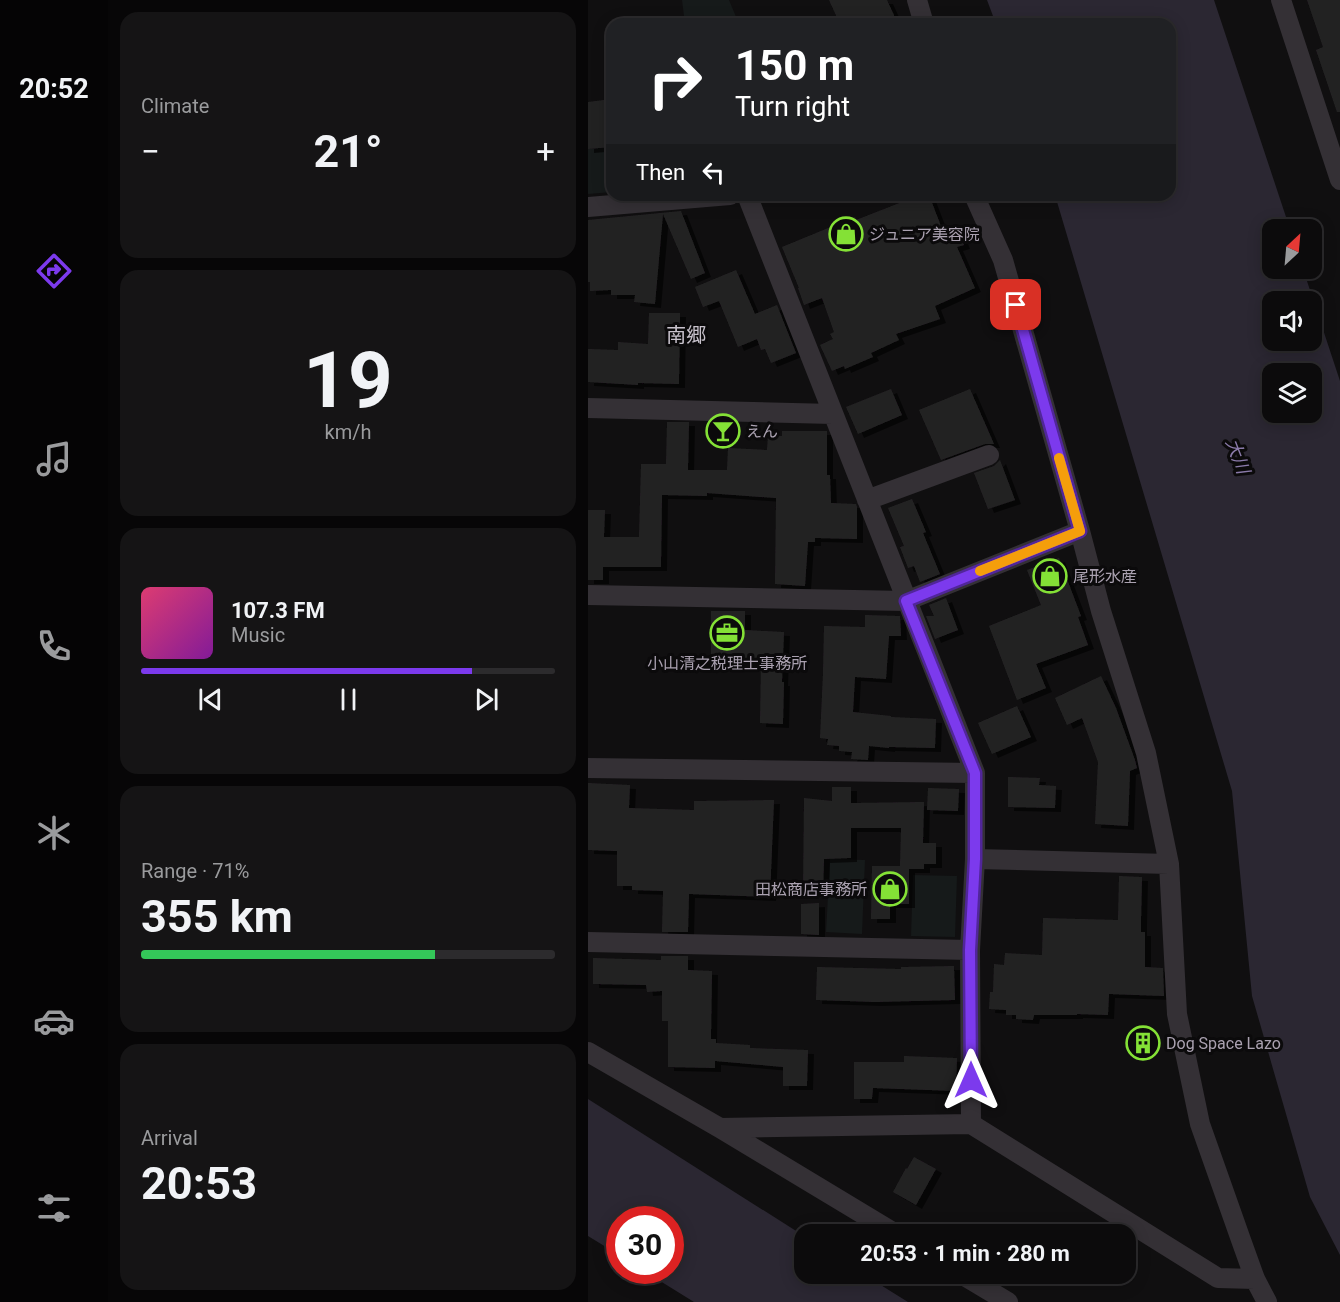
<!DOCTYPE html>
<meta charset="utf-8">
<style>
:root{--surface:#0c0b0c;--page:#151415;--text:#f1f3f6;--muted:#9a9b9d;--line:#2c2b2d;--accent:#7c3aed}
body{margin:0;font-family:Roboto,"Noto Sans JP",sans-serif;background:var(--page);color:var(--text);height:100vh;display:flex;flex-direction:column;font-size:22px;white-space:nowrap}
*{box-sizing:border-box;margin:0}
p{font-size:20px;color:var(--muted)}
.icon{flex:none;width:33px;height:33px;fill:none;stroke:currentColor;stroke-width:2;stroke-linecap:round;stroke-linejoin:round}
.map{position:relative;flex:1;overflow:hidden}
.side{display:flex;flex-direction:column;gap:12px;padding:12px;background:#070607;width:480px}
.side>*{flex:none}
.top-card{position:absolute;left:18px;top:18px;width:570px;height:183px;border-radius:18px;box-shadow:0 3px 15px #0003,0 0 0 2px var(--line);background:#202124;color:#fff;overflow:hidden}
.needle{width:39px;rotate:26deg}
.controls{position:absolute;left:674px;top:219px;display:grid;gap:12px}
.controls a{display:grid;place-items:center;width:60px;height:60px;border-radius:12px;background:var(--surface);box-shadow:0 3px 15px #0003,0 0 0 2px var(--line);font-size:30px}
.speed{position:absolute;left:18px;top:1206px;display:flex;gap:12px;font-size:30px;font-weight:700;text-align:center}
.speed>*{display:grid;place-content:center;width:78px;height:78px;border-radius:50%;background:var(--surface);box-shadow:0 3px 15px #0003,0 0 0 2px var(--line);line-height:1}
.speed .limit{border:9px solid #d22;background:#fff;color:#111}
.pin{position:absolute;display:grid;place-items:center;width:51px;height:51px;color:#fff;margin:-26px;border-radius:12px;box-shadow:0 3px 9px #0006}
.me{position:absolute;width:66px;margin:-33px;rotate:0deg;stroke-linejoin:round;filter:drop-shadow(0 0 4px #0008)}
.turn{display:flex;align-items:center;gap:21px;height:126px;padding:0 30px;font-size:27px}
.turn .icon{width:78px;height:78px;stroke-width:2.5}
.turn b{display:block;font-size:42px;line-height:51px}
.then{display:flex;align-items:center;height:57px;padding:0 30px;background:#0003;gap:12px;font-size:22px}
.big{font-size:45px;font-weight:700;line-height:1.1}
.side .card{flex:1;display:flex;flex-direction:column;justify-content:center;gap:9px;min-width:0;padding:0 21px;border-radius:18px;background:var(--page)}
.side .dial{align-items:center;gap:0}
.dial b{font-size:78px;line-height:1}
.song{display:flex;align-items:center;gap:18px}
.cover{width:72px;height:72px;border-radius:9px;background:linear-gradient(135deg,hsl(340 70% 55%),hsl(290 70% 35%))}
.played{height:6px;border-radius:3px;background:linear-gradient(90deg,var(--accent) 80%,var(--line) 80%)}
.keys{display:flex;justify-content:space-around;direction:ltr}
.heat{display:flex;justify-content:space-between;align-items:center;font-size:33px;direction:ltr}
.charge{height:9px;border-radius:4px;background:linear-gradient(90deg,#34c759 71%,var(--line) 0)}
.trip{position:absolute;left:206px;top:1224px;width:342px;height:60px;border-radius:18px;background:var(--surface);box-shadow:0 3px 15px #0003,0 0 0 2px var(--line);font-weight:700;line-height:60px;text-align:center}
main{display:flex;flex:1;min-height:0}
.tab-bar{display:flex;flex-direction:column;width:108px;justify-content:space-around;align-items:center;background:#050405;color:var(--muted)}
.tab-bar .icon{width:42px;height:42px}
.tab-bar .current{color:var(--accent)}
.tab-bar b{font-size:27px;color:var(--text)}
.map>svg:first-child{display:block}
.green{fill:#161a1a}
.water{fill:#2b2732;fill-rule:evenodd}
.building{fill:#242224;filter:url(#shadow)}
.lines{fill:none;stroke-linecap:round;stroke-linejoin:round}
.minor{stroke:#343035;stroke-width:20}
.route-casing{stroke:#51269a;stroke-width:15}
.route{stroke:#7c3aed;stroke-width:10}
.slow{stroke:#f59e0b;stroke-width:10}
.labels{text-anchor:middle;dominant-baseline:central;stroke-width:6;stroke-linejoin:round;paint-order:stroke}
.poi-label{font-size:16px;fill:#aaa1b0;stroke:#0b0a0b;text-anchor:start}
.water-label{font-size:18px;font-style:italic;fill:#8a7aa9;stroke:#0b0a0b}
.quarter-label{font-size:20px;fill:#c8c2cc;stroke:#0b0a0b}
</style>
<main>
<nav class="tab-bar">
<b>20:52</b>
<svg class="icon current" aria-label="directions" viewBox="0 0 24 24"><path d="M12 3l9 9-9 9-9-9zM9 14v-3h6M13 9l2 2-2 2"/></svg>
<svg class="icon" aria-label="music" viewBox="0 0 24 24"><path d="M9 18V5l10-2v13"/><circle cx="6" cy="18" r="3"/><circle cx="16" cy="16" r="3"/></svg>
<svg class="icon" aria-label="phone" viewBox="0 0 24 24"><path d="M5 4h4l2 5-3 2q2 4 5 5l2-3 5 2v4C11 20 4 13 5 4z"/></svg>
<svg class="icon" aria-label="climate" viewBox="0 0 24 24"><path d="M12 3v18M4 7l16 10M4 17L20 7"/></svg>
<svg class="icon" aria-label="car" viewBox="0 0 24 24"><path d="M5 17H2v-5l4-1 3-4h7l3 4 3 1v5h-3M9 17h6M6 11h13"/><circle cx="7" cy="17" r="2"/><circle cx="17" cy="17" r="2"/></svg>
<svg class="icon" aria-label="filters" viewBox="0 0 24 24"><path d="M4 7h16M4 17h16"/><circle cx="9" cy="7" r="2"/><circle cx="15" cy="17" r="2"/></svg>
</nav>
<section class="side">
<div class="card"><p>Climate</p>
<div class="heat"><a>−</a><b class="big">21°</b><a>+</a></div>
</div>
<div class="card dial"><b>19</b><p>km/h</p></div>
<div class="card">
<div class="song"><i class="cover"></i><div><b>107.3 FM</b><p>Music</p></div></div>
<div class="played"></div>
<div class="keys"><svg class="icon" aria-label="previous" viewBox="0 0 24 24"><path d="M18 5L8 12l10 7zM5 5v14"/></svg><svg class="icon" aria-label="pause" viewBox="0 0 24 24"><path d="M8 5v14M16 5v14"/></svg><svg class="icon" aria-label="next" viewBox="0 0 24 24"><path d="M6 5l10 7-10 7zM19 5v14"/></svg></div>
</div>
<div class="card"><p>Range · 71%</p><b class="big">355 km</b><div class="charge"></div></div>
<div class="card"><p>Arrival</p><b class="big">20:53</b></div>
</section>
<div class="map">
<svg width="752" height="1302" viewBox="0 0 752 1302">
<defs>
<filter id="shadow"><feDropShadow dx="6" dy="4" stdDeviation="0" flood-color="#0009"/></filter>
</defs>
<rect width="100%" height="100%" fill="#100f10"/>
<path class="green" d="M94,0h47l10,24h-54z
M24,147v45l-24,2v-45z
M242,859l35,1 -3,74 -36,-2z
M325,875l44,1 -2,61 -44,-1z"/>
<path class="water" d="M399,0h227l76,229 -18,1v38l31,1 37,112v874l-30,-58 -58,-201 -20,-205 -177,-596h115v-171h-174zM684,302h39v38h-39zM684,374h39v38h-39z
M0,1099l216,137v38h59l45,28h-214l-50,-31 26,-1v-50h-50l-1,35 -31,-19z"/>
<path class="building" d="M241,0h58l11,24h-58z
M719,0h33v112h-3l-21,-62 7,-3z
M24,99v48l-24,2v-47z
M311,195h30l15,39 14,-5 6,16 -7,2 18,41 -40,18 5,13 -44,15 3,6 -28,13 2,4 -28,12 -1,-3 -12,5 -12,-26 13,-6 -3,-5 4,-2 -12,-34 -18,7 -6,-17h1l-17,-41 73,-30 1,3 46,-18z
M93,211l24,62 -14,6 -28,-65 -8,90 -21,-2 1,-7h-24v-5l-21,1v-9h-2v-62z
M148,270l19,44 22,-9 19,48 -25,10 -6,-14 -4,1 -4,-11 -19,8 -19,-46 -16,6 -8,-20z
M61,313h31l-1,71 -41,-1v2l-50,-3v-33l30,1v-8l30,2z
M303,389l11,26 -44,19 -12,-27z
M382,389l24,55h-9l-44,16 -22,-50z
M79,422h22l-1,48h39l1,-22 39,2 1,-14h14v-5h45v44h3l1,28 25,1 1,3v32l-42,-1v4h-7l-3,44 -30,-2 1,-86 -69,-5v3l-45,-1 -1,72h-58v13h-15v-70h17l-1,27h35l2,-73h25z
M412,460l15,40 -27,9 -14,-36 20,-7z
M324,499l14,33 -3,1 17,41 -20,8 -6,-16 -6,2 -8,-21 4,-1 -16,-38z
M471,558l22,58 -3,1 10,28 -52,19 10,24 -29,12 -28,-74 52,-21 -14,-35z
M358,598l12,32 -23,9 -9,-23h8l-5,-11z
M123,611h34v19l39,2 -2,50h2l-1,42 -23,-1 1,-61 -50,-1z
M277,615l35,1 1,20h-12l-3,43 -31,-2 -2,35 38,4v1l45,2 -1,29 -46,-1v1l-20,-2 -1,14 -17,-1 1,-7 -13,-1v-5l-12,-1 1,-6 -8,-1 3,-65 1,-47 41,1z
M513,676l15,32 19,52 2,8 -7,3 -2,55 -33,-2 3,-62 -16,-44 -15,7 -12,-27z
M429,706l14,31 -39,17 -14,-31z
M420,777l32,1 -1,7 17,1 -1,22 -47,-1z
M0,783l42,2 -1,23 65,2v-9l80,-1 -4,97 -81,-3 -1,38h-26l1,-41 -31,-1v-4h-15v-35l-29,-1z
M244,787h19v16l73,-1 -1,41h13v21h-12v5h-15v35h-19v15h-19l1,-53h28l1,-38h-50v30l-27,1 -1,34 -20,-1 1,-94 28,3z
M340,788l31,1 -1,22 -31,-1z
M531,876l23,1 -1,45v10h4v35l18,1 1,28 -55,-2 -1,21 -31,-1v1h-43l-1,5 -17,-1v-4h-10v-5l-17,-1 1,-17h3l1,-28 10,1 1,-12 37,2 1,-37 75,2z
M231,903v32l-18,-1v-30z
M73,956h27v14l24,1 -1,68h5v4l34,2v3l58,2 -1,36h-24v-19l-68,-6v7l-47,-1v-46h-6v-30l-15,1 -1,-7 -53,-1v-26l68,2z
M366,966l1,34 -80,2 -59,-2 1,-33 84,2v-2z
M316,1056l53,2 -1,33 -83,-3 -1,11h-18v-37h50z
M326,1157l22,12 -20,36 -23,-13 13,-24 1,1z"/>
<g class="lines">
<path class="minor" d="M329,0l7,24
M693,0l59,180
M159,195l228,578v86l-5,91 1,174
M386,195l29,65 77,271 21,80 45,142 23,111 8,150 23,110 41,116 14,39 12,23
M0,207l142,-12
M0,408l245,6
M279,500l122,-45
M0,595l318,6 174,-70
M0,768l387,5
M387,859l194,5
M0,942l382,8
M0,1052l132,76 176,106
M132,1128l251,-4 247,154 37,1
M373,1274l47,28"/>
</g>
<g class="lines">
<defs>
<path id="route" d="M383,1080l-1,-130 5,-91v-86l-69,-172 174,-70 -64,-226"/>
</defs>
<use href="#route" class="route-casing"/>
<use href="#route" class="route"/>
<path class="slow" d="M392,571l100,-40 -21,-73"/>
</g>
<defs>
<symbol id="shop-ring" viewBox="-11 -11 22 22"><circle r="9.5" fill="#0b0a0b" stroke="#84e136" stroke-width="1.5"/><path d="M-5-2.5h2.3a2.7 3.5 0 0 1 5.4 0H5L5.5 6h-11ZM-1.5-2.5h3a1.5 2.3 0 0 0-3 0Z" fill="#84e136"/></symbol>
<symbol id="bar-ring" viewBox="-11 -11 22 22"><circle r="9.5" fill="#0b0a0b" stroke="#84e136" stroke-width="1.5"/><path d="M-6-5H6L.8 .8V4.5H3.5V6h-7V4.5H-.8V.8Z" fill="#84e136"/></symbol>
<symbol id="office-ring" viewBox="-11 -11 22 22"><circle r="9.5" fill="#0b0a0b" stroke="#84e136" stroke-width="1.5"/><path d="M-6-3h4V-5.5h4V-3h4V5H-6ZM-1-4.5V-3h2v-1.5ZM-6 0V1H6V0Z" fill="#84e136"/></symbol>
<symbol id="building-ring" viewBox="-11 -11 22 22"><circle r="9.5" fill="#0b0a0b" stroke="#84e136" stroke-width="1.5"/><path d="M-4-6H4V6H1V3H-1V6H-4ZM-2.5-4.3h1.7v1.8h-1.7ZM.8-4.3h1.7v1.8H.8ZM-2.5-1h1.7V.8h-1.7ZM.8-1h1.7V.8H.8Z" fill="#84e136"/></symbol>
</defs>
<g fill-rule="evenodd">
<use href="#shop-ring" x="239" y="215" width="38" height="38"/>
<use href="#bar-ring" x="116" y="412" width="38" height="38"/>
<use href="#shop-ring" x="443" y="557" width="38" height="38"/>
<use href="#office-ring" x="120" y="614" width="38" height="38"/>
<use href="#shop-ring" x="283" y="870" width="38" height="38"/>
<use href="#building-ring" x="536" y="1024" width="38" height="38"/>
</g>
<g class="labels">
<g class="poi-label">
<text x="281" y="234">ジュニア美容院</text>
<text x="158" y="431">えん</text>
<text x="485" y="576">尾形水産</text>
<text x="139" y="663" text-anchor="middle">小山清之税理士事務所</text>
<text x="279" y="889" text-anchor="end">田松商店事務所</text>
<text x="578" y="1043">Dog Space Lazo</text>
</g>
<g class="water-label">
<text transform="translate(650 456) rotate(69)">大川</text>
</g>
<g class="quarter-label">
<text x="98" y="335">南郷</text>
</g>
</g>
</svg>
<div class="controls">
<a><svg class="needle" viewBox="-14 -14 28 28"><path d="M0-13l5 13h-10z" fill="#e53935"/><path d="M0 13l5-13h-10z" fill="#9a9b9d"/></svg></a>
<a><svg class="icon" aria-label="sound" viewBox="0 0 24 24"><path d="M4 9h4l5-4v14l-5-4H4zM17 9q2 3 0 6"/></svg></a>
<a><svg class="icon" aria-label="layers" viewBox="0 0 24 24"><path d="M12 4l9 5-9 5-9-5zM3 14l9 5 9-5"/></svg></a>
</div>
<div class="speed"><div class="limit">30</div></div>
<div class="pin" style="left:428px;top:305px;background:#d93025"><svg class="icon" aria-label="arrive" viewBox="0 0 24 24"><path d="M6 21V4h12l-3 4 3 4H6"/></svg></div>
<svg class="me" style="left:383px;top:1080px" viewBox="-20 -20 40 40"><path d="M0-17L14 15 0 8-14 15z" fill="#7c3aed" stroke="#fff" stroke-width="4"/></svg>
<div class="trip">20:53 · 1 min · 280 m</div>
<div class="top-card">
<div class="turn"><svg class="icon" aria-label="right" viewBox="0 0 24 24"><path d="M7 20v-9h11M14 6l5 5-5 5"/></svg><div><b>150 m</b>Turn right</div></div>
<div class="then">Then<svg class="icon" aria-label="left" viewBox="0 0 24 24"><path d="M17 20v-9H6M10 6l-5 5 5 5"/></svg></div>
</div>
</div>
</main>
